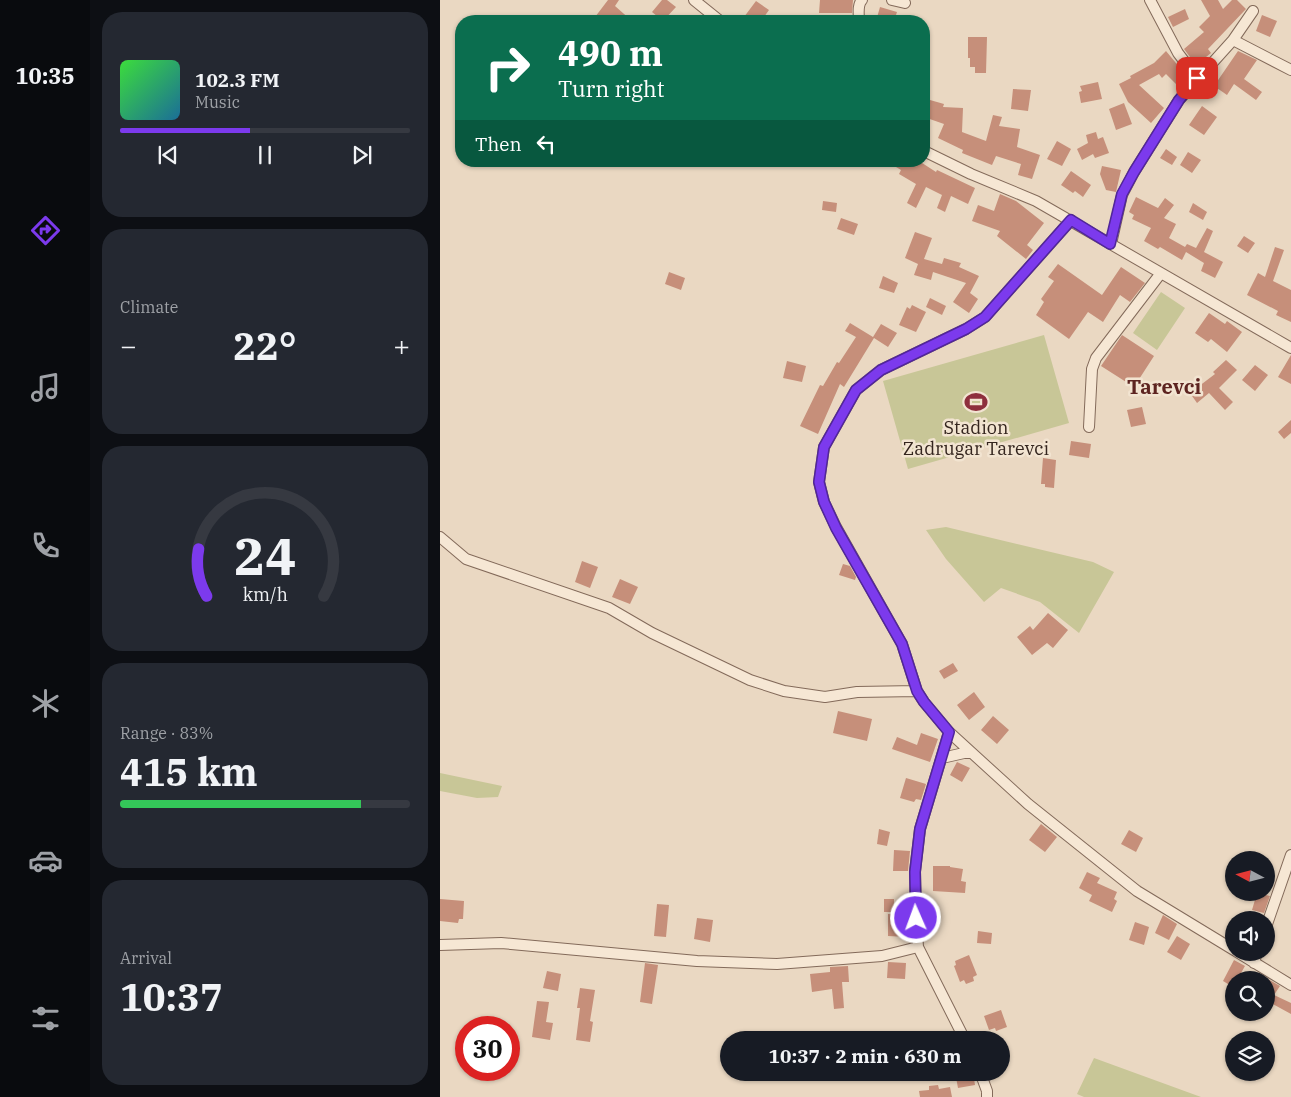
<!DOCTYPE html>
<meta charset="utf-8">
<style>
:root{--surface:#171b24;--page:#242831;--text:#f1f3f6;--muted:#9ea1a6;--line:#363941;--accent:#7c3aed}
body{margin:0;font-family:"IBM Plex Serif",serif;background:var(--page);color:var(--text);height:100vh;display:flex;flex-direction:column;font-size:19px;white-space:nowrap}
*{box-sizing:border-box;margin:0}
p{font-size:16px;color:var(--muted)}
.icon{flex:none;width:28px;height:28px;fill:none;stroke:currentColor;stroke-width:2;stroke-linecap:round;stroke-linejoin:round}
.map{position:relative;flex:1;overflow:hidden}
.panel{display:flex;flex-direction:column;gap:12px;padding:12px;background:#0d0f14;width:350px}
.panel>*{flex:none}
.top-card{position:absolute;left:15px;top:15px;width:475px;height:152px;border-radius:20px;box-shadow:0 1px 4px #0004;background:#0b6e4f;color:#fff;overflow:hidden}
.needle{width:32px;rotate:277deg}
.fabs{position:absolute;left:785px;top:851px;display:grid;gap:10px}
.fabs a{display:grid;place-items:center;width:50px;height:50px;border-radius:50%;background:var(--surface);box-shadow:0 1px 4px #0004;font-size:25px}
.speed{position:absolute;left:15px;top:1016px;display:flex;gap:10px;font-size:25px;font-weight:700;text-align:center}
.speed>*{display:grid;place-content:center;width:65px;height:65px;border-radius:50%;background:var(--surface);box-shadow:0 1px 4px #0004;line-height:1}
.speed .limit{border:8px solid #d22;background:#fff;color:#111}
.pin{position:absolute;display:grid;place-items:center;width:42px;height:42px;color:#fff;margin:-21px;border-radius:10px;box-shadow:0 2px 8px #0006}
.me{position:absolute;width:55px;margin:-28px;rotate:358deg;stroke-linejoin:round;filter:drop-shadow(0 0 4px #0008)}
.turn{display:flex;align-items:center;gap:18px;height:105px;padding:0 20px;font-size:22px}
.turn .icon{width:65px;height:65px;stroke-width:2.5}
.turn b{display:block;font-size:35px;line-height:42px}
.then{display:flex;align-items:center;height:48px;padding:0 20px;background:#0003;gap:10px;font-size:19px}
.big{font-size:38px;font-weight:800;line-height:1.1}
.panel .widget{flex:1;display:flex;flex-direction:column;justify-content:center;gap:8px;min-width:0;padding:0 18px;border-radius:20px;background:var(--page)}
.panel .dial{align-items:center;gap:0}
.dial svg{height:130px;overflow:visible;fill:none;stroke:var(--line);stroke-width:7;stroke-linecap:round;text-anchor:middle}
.dial text{fill:var(--text);stroke:none}
.song{display:flex;align-items:center;gap:15px}
.cover{width:60px;height:60px;border-radius:8px;background:linear-gradient(135deg,hsl(120 70% 55%),hsl(200 70% 35%))}
.played{height:5px;border-radius:2px;background:linear-gradient(90deg,var(--accent) 45%,var(--line) 45%)}
.keys{display:flex;justify-content:space-around;direction:ltr}
.heat{display:flex;justify-content:space-between;align-items:center;font-size:28px;direction:ltr}
.charge{height:8px;border-radius:4px;background:linear-gradient(90deg,#34c759 83%,var(--line) 0)}
.trip{position:absolute;left:280px;top:1031px;width:290px;height:50px;border-radius:25px;background:var(--surface);box-shadow:0 1px 4px #0004;font-weight:800;line-height:50px;text-align:center}
main{display:flex;flex:1;min-height:0}
.tabs{display:flex;flex-direction:column;width:90px;justify-content:space-around;align-items:center;background:#090b0e;color:var(--muted)}
.tabs .icon{width:35px;height:35px}
.tabs .selected{color:var(--accent)}
.tabs b{font-size:22px;color:var(--text)}
.map>svg:first-child{display:block}
.green{fill:#c8c697}
.building{fill:#c68f7a}
.lines{fill:none;stroke-linecap:round;stroke-linejoin:round}
.street-casing{stroke:#836a5a;stroke-width:12}
.street{stroke:#f6e7d4;stroke-width:10}
.route-casing{stroke:#51269a;stroke-width:12}
.route{stroke:#7c3aed;stroke-width:9}
.labels{text-anchor:middle;dominant-baseline:central;stroke-width:5;stroke-linejoin:round;paint-order:stroke}
.poi-label{font-size:18px;fill:#34251e;stroke:#f2e4d1}
.quarter-label{font-size:20px;font-weight:bold;fill:#5d2420;stroke:#f2e4d1}
</style>
<main>
<nav class="tabs">
<b>10:35</b>
<svg class="icon selected" aria-label="directions" viewBox="0 0 24 24"><path d="M12 3l9 9-9 9-9-9zM9 14v-3h6M13 9l2 2-2 2"/></svg>
<svg class="icon" aria-label="music" viewBox="0 0 24 24"><path d="M9 18V5l10-2v13"/><circle cx="6" cy="18" r="3"/><circle cx="16" cy="16" r="3"/></svg>
<svg class="icon" aria-label="phone" viewBox="0 0 24 24"><path d="M5 4h4l2 5-3 2q2 4 5 5l2-3 5 2v4C11 20 4 13 5 4z"/></svg>
<svg class="icon" aria-label="climate" viewBox="0 0 24 24"><path d="M12 3v18M4 7l16 10M4 17L20 7"/></svg>
<svg class="icon" aria-label="car" viewBox="0 0 24 24"><path d="M5 17H2v-5l4-1 3-4h7l3 4 3 1v5h-3M9 17h6M6 11h13"/><circle cx="7" cy="17" r="2"/><circle cx="17" cy="17" r="2"/></svg>
<svg class="icon" aria-label="filters" viewBox="0 0 24 24"><path d="M4 7h16M4 17h16"/><circle cx="9" cy="7" r="2"/><circle cx="15" cy="17" r="2"/></svg>
</nav>
<section class="panel">
<div class="widget">
<div class="song"><i class="cover"></i><div><b>102.3 FM</b><p>Music</p></div></div>
<div class="played"></div>
<div class="keys"><svg class="icon" aria-label="previous" viewBox="0 0 24 24"><path d="M18 5L8 12l10 7zM5 5v14"/></svg><svg class="icon" aria-label="pause" viewBox="0 0 24 24"><path d="M8 5v14M16 5v14"/></svg><svg class="icon" aria-label="next" viewBox="0 0 24 24"><path d="M6 5l10 7-10 7zM19 5v14"/></svg></div>
</div>
<div class="widget"><p>Climate</p>
<div class="heat"><a>−</a><b class="big">22°</b><a>+</a></div>
</div>
<div class="widget dial"><svg viewBox="0 0 100 80">
<path d="M14 69A42 42 0 1 1 86 69"/>
<path d="M14 69A42 42 0 0 1 9 40" stroke="#7c3aed"/>
<text x="50" y="56" font-size="32" font-weight="700">24</text>
<text x="50" y="72" font-size="11">km/h</text>
</svg></div>
<div class="widget"><p>Range · 83%</p><b class="big">415 km</b><div class="charge"></div></div>
<div class="widget"><p>Arrival</p><b class="big">10:37</b></div>
</section>
<div class="map">
<svg width="851" height="1097" viewBox="0 0 851 1097">
<rect width="100%" height="100%" fill="#ead8c2"/>
<path class="green" d="M721,292l24,16 -28,42 -24,-17z
M604,335l25,88 -161,46 -25,-88z
M506,527l147,35 21,10 -35,61 -39,-31 -39,-14 -17,14 -38,-43 -20,-29z
M0,773l62,13 -4,11 -21,1 -37,-7z
M654,1058l107,39h-117l-7,-3z"/>
<path class="building" d="M168,0h11l-4,6 17,15h-40z
M222,0h5l9,7 -13,14 -11,-9z
M380,0h33l-1,13h-33z
M761,0h17l5,9 9,-9h5l9,9 -38,40 3,4 -15,12 -12,-16 20,-17 -5,-5 11,-11z
M316,1l13,9 -8,11h-12l-5,-4z
M440,7l17,5 -3,9h-18z
M745,9l4,10 -16,8 -5,-10z
M822,15l15,6 -7,16 -14,-6z
M528,37h19l-1,36h-11v-6h-5v-9h-2z
M726,51l19,23 -9,10 -10,-10 -4,4 -3,-4 -20,11 25,23 -13,15 -23,-21 -9,-18 12,-6 -1,-2 24,-13z
M798,51l19,9 -13,19 18,13 -6,8 -22,-16 -7,11 -13,-9z
M658,82l4,17 -21,4 -2,-11 3,-1 -2,-5z
M573,89l18,1 -3,21 -17,-2z
M490,100l14,4 -1,3 20,1 -1,24 24,9 7,-26 9,2 -3,9 21,3 -3,18 23,8 -8,24 -14,-4 3,-11 -25,-8 -4,9 -30,-12 1,-3 -25,-12 6,-14 -20,-7z
M684,103l8,21 -16,6 -7,-21z
M762,106l15,11 -13,18 -15,-10z
M656,132l2,7 5,-2 6,16 -14,5 -2,-4 -11,6 -5,-11 11,-6 -2,-8z
M617,141l14,8 -9,17 -15,-7z
M726,149l11,8 -5,8 -12,-7z
M748,152l13,8 -9,13 -12,-8z
M446,161h33l17,11 1,-2 38,18 -7,16 -17,-8 -6,16 -8,-4 5,-13 -16,-8 -10,21 -9,-5 9,-19 -17,-10 2,-4z
M662,166l19,4 -5,22 -10,-2 -6,-16z
M631,171l20,14 -8,12 -8,-6 -2,2 -12,-8z
M560,194l16,7 28,22 -17,22 6,5 -7,9 -29,-23 3,-5 -28,-10 6,-16 16,6z
M696,197l22,11 7,-10 9,7 -10,13 12,6 -7,14 16,9 2,-3 9,4 11,-20 6,3 -9,21 19,10 -8,16 -14,-7 3,-8 -18,-11 -4,8 -22,-13 -2,2 -14,-8 7,-13 -19,-9 2,-4 -5,-3z
M383,201l14,2 -1,9 -14,-2z
M753,203l14,9 -4,8 -14,-8z
M401,218l17,6 -4,11 -17,-6z
M475,232l17,6 -8,21 18,5 2,-6 17,5 -2,4 20,9 -9,17 8,6 -9,14 -16,-11 13,-19 -33,-11 -2,8 -17,-5 4,-11 -13,-6z
M804,236l11,7 -7,10 -11,-7z
M835,247l9,3 -11,31 18,9v32l-15,-7 2,-4 -31,-16 11,-22 7,4z
M618,264l44,31 19,-28 24,16 -15,19 -10,-7 -17,27 -15,-10 -19,27 -33,-24 8,-13 -3,-3 13,-18 -6,-4z
M229,272l16,6 -4,12 -16,-6z
M443,276l15,7 -4,10 -15,-5z
M490,298l16,8 -4,9 -16,-8z
M472,305l14,7 -10,20 -17,-7 8,-18 3,2z
M769,313l16,11 2,-3 15,11 -15,20 -16,-13 -3,3 -13,-9z
M410,323l23,14 8,-13 16,9 -9,14 -14,-9 -30,49 -4,-3 -22,50 -18,-8 20,-41 3,1 14,-24 2,1 17,-26 -11,-6z
M682,335l32,21 -20,31 -33,-21z
M851,355v29l-13,-7z
M786,360l11,10 -18,18 14,14 -8,8 -16,-17 -12,10 -7,-10 25,-19 -2,-2z
M347,361l19,5 -4,16 -19,-4z
M815,365l13,10 -13,16 -13,-11z
M702,407l4,17 -15,3 -4,-17z
M851,420v13l-7,6 -6,-7z
M631,441l20,3 -2,14 -20,-3z
M603,458l13,2 -2,28 -9,-1v-3h-4z
M142,561l16,6 -8,21 -15,-6z
M403,564l7,2 6,11 -1,3 -16,-5z
M180,579l18,8 -8,17 -18,-7z
M608,613l20,17 -15,18 -6,-5 -15,12 -15,-18 13,-11 3,4z
M513,663l5,8 -14,8 -5,-8z
M534,692l11,15 -16,13 -12,-15z
M398,711l34,8 -5,22 -34,-8z
M553,716l16,14 -12,14 -16,-14z
M481,733l17,6 -8,23 -38,-13 5,-12 20,8z
M517,762l13,6 -8,14 -12,-7z
M466,778l20,6 -5,16 -5,-1 -2,3 -14,-4z
M601,824l16,13 -12,15 -16,-12z
M439,829l11,3 -3,14 -10,-2z
M689,830l14,8 -7,14 -15,-8z
M454,850l16,1 -2,20h-15z
M493,866h17v1l13,2 -2,12 5,1 -1,11 -32,-2z
M647,872l13,6 -3,5 20,9 -3,7 3,2 -5,11 -23,-11 3,-6 -13,-7z
M817,893l13,3 -6,17 -12,-3z
M0,899l24,2 -1,18h-4l-1,4 -18,-2z
M444,899h10v13h-10z
M217,904l12,1 -3,32 -12,-1z
M448,914l19,1v22l-19,-1z
M723,915l14,9 -8,16 -14,-7z
M257,918l16,2 -3,22 -16,-3z
M695,922l14,5 -5,18 -15,-5z
M538,931l14,2 -1,11 -14,-1z
M737,936l13,8 -9,16 -14,-8z
M529,955l8,20 -4,2 1,4 -8,3 -2,-4 -4,2 -6,-16 2,-1 -1,-4z
M794,960l11,6 -8,14h-3l-1,7 -10,-6z
M448,962l18,1 -1,16 -18,-1z
M205,963l13,2 -6,39 -12,-2z
M408,966l1,16h-7l2,26 -10,1 -2,-20 -20,3 -2,-18 20,-2v-5z
M107,971l14,3 -3,17 -15,-3z
M826,978l14,8 -6,9 17,8v11l-22,-12 -3,5z
M140,988l15,2 -5,31 3,1 -3,20 -14,-2 4,-32h-3z
M97,1001l12,1 -3,20 7,1 -3,17 -18,-3z
M561,1010l6,17 -11,4 -1,-3 -6,2 -5,-14z
M515,1072h18l2,13 -17,3z
M498,1085l1,4 11,-2 2,10h-32l-1,-6 10,-1v-4z"/>
<g class="lines">
<defs>
<path id="street" d="M254,0l26,21
M452,0l13,3
M710,0l28,53 19,25
M419,21c0,-6 -2,-16 3,-21
M793,40l58,30
M484,151l47,23 65,27 255,147
M671,244l11,-49 12,-23 45,-72 54,-60 20,-29
M649,427l3,-58 4,-11 65,-85
M0,537l26,22 143,49 43,25 98,47 34,11 41,6 32,-5 60,-1
M509,732l79,72 109,87 97,59
M502,758l22,-5h8
M826,927l25,-72
M0,945l61,-2 196,18 80,3 105,-8 36,-9
M797,952l54,33
M814,963l3,-11
M525,1040l-47,-93 -2,-29 -1,-47 5,-42 29,-97 -25,-30 -7,-11 -15,-47 -66,-117 -12,-25 -5,-20 5,-35 32,-57 25,-20 85,-41 19,-12 86,-97
M540,1072l7,19v6"/>
</defs>
<use href="#street" class="street-casing"/>
<use href="#street" class="street"/>
</g>
<g class="lines">
<defs>
<path id="route" d="M476,918l-1,-46 5,-43 29,-97 -25,-30 -7,-11 -15,-47 -66,-116 -12,-26 -5,-20 5,-35 32,-57 25,-20 85,-41 19,-12 86,-97 39,24 12,-50 12,-22 45,-72 18,-22"/>
</defs>
<use href="#route" class="route-casing"/>
<use href="#route" class="route"/>
</g>
<defs>
<symbol id="stadium-bare" viewBox="-9 -9 18 18"><path d="M0-5a6.5 5 0 1 0 0 10a6.5 5 0 1 0 0-10ZM-3.5-1.8h7v3.6h-7Z" fill="#8e2f3d" stroke="#f2e4d1" stroke-width="2.5" paint-order="stroke"/></symbol>
</defs>
<g fill-rule="evenodd">
<use href="#stadium-bare" x="520" y="386" width="32" height="32"/>
</g>
<g class="labels">
<g class="poi-label">
<text x="536" y="427">Stadion<tspan x="536" dy="21">Zadrugar Tarevci</tspan></text>
</g>
<g class="quarter-label">
<text x="724" y="386">Tarevci</text>
</g>
</g>
</svg>
<div class="fabs">
<a><svg class="needle" viewBox="-14 -14 28 28"><path d="M0-13l5 13h-10z" fill="#e53935"/><path d="M0 13l5-13h-10z" fill="#9ea1a6"/></svg></a>
<a><svg class="icon" aria-label="sound" viewBox="0 0 24 24"><path d="M4 9h4l5-4v14l-5-4H4zM17 9q2 3 0 6"/></svg></a>
<a><svg class="icon" aria-label="search" viewBox="0 0 24 24"><circle cx="10" cy="10" r="6"/><path d="M15 15l6 6"/></svg></a>
<a><svg class="icon" aria-label="layers" viewBox="0 0 24 24"><path d="M12 4l9 5-9 5-9-5zM3 14l9 5 9-5"/></svg></a>
</div>
<div class="speed"><div class="limit">30</div></div>
<div class="pin" style="left:757px;top:78px;background:#d93025"><svg class="icon" aria-label="arrive" viewBox="0 0 24 24"><path d="M6 21V4h12l-3 4 3 4H6"/></svg></div>
<svg class="me" style="left:476px;top:918px" viewBox="-20 -20 40 40"><circle r="17" fill="#7c3aed" stroke="#fff" stroke-width="3"/><path d="M0-11L8 9 0 5-8 9z" fill="#fff"/></svg>
<div class="trip">10:37 · 2 min · 630 m</div>
<div class="top-card">
<div class="turn"><svg class="icon" aria-label="right" viewBox="0 0 24 24"><path d="M7 20v-9h11M14 6l5 5-5 5"/></svg><div><b>490 m</b>Turn right</div></div>
<div class="then">Then<svg class="icon" aria-label="left" viewBox="0 0 24 24"><path d="M17 20v-9H6M10 6l-5 5 5 5"/></svg></div>
</div>
</div>
</main>
